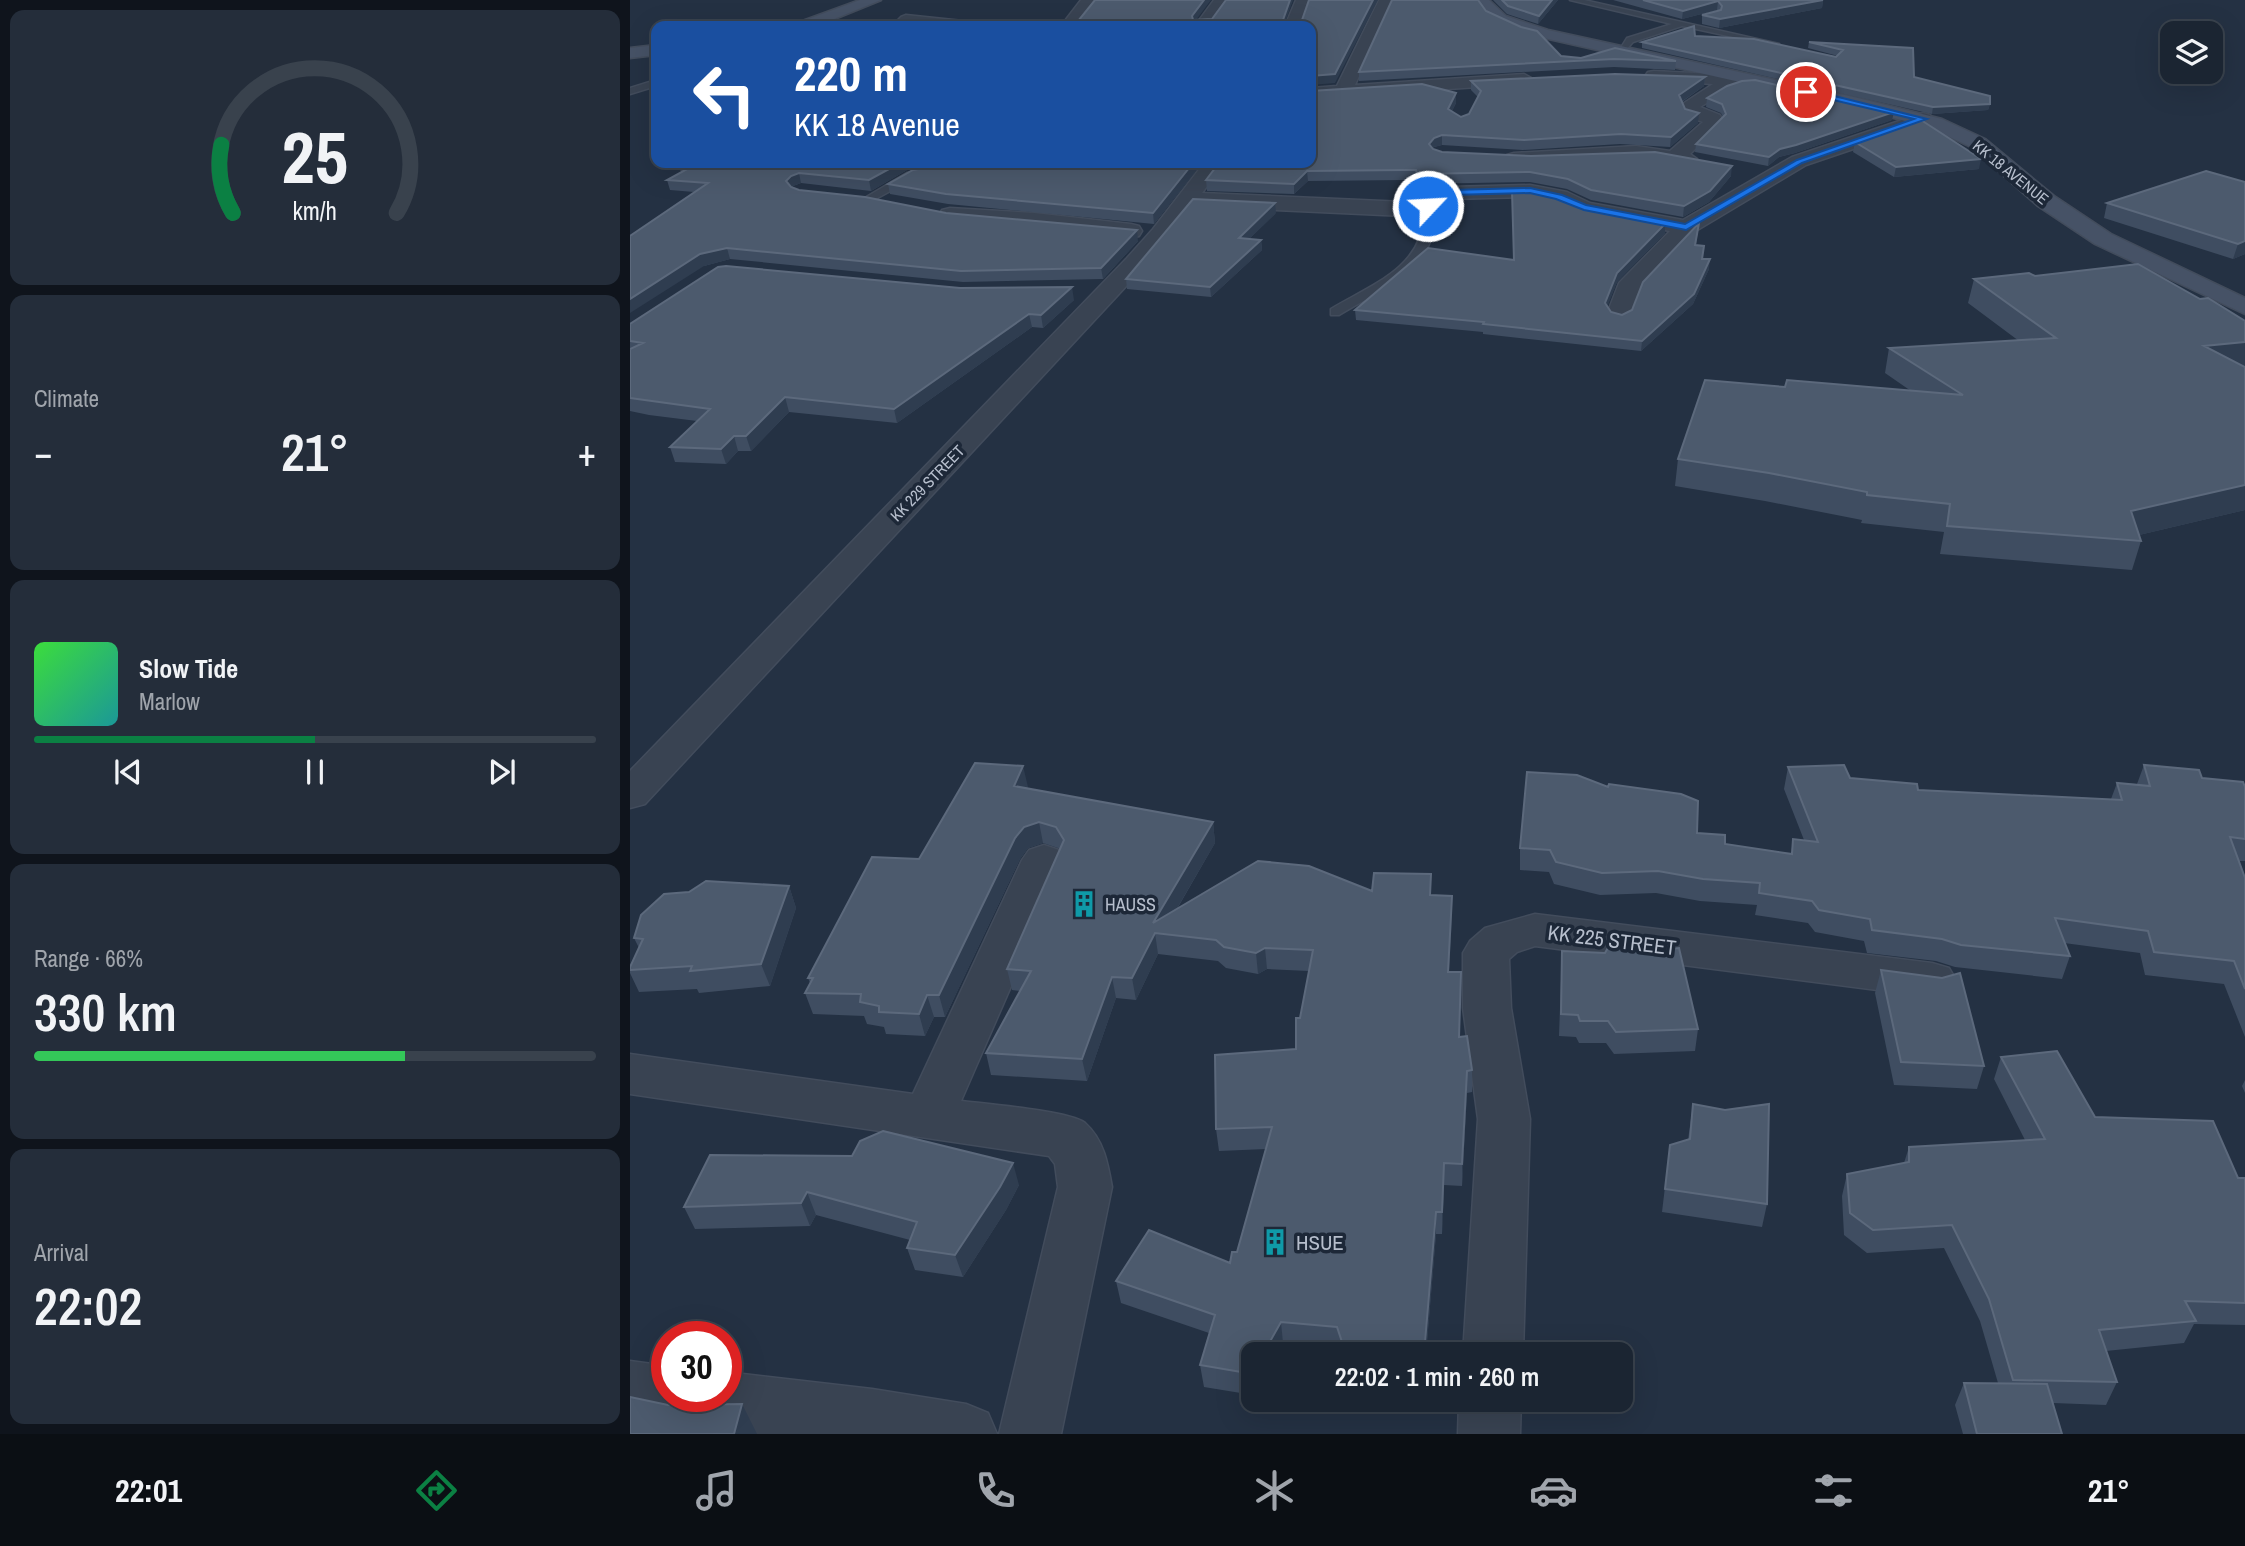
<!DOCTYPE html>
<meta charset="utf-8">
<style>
:root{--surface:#1b2532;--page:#242d3a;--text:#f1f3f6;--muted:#a0a5ac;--line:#39424d;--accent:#0b8043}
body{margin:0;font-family:"Archivo Narrow",sans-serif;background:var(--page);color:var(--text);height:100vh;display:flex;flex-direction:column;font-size:26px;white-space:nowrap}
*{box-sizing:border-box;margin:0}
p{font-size:23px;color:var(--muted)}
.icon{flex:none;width:38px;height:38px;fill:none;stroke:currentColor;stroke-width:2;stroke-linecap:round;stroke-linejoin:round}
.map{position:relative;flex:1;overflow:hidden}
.panel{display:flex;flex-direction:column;gap:10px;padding:10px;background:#0f141c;width:630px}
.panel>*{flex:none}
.banner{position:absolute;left:21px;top:21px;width:665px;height:147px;border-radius:14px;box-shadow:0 7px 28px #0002,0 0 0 2px var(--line);background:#1a4fa0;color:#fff;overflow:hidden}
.tools{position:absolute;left:1530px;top:21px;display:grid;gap:14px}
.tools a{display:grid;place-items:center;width:63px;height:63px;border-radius:14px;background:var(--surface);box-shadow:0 7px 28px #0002,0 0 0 2px var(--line);font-size:35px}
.speed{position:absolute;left:21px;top:1321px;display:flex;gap:14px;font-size:35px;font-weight:700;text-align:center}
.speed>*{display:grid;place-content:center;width:91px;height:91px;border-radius:50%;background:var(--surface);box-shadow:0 7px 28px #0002,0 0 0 2px var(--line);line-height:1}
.speed .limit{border:10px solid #d22;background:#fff;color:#111}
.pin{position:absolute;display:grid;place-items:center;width:60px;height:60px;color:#fff;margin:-30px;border:4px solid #fff;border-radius:50%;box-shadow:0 2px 7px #0007}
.me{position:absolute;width:77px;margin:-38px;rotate:65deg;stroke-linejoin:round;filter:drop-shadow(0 0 5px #0008)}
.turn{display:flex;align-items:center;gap:24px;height:147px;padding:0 28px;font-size:32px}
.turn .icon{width:91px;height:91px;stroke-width:2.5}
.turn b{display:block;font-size:49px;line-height:60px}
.big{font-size:52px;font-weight:600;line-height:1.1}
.panel .tile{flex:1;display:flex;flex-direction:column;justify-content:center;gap:10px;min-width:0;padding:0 24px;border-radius:14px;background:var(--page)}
.panel .dial{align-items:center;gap:0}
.dial svg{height:182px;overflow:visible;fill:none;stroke:var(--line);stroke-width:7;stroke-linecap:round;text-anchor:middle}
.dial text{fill:var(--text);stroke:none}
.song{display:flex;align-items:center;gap:21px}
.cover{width:84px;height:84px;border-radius:10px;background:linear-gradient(135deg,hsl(120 70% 55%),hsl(180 70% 35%))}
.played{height:7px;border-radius:4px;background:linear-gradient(90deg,var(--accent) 50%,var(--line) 50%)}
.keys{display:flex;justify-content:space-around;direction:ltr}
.heat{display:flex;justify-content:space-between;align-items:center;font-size:38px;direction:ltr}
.charge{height:10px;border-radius:5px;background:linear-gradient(90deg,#34c759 66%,var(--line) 0)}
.trip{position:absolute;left:611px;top:1342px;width:392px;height:70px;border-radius:14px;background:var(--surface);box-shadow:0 7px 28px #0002,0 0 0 2px var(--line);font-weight:600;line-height:70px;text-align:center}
.menu{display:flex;height:112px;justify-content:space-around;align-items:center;background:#0b0f14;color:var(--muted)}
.menu .icon{width:49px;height:49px}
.menu .active{color:var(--accent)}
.menu b{font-size:32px;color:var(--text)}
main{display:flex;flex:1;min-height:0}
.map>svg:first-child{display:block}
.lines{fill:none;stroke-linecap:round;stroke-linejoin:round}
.lane-casing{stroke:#424c5c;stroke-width:3}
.street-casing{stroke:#424c5c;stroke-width:3}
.secondary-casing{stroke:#424c5c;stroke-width:3}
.lane{fill:#394352;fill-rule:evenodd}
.street{fill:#394352;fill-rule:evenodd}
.secondary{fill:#465266;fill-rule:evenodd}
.wall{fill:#3f4d61}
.shaded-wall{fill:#2f3d50}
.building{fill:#4c5a6d;stroke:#5c697c;stroke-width:2}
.route{fill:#1a73e8;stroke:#114b97;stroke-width:2}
.labels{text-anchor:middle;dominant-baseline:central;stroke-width:7;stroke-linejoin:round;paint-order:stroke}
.far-street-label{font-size:16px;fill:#b6becc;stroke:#1d2838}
.poi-label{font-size:18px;fill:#b6becc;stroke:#1d2838;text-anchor:start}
.near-street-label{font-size:21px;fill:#b6becc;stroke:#1d2838}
.near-poi-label{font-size:21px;fill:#b6becc;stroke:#1d2838;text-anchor:start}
</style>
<main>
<section class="panel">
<div class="tile dial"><svg viewBox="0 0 100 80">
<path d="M14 69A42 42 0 1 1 86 69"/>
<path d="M14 69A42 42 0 0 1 9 39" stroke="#0b8043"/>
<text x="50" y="56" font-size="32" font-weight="700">25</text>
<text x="50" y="72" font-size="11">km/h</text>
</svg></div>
<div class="tile"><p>Climate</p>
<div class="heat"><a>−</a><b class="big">21°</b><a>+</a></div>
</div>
<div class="tile">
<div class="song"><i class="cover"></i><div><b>Slow Tide</b><p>Marlow</p></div></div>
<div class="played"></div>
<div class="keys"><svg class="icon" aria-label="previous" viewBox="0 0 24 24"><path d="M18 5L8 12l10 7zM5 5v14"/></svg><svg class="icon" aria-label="pause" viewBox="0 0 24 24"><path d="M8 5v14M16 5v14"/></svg><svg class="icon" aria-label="next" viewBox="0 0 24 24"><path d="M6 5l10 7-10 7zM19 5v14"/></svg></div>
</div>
<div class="tile"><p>Range · 66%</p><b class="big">330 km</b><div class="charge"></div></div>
<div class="tile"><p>Arrival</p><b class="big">22:02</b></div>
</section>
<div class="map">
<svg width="1615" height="1434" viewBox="0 0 1615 1434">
<rect width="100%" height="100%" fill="#243143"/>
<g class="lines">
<defs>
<path id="lane" d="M940,0h14l195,44 -4,2 -93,-20 -49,16 -10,11 -4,-2 8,-13 45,-14z
M26,80v6l-26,8v-6z
M317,163h13l-20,10 -26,5 -42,23 -9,-2 44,-26 27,-5z
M783,207h8l14,11c-1,52 -57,73 -96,97h-8v-6c36,-22 91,-41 92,-90l-10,-8z"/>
<path id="street" d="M451,0h15l-19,26h-16z
M584,0h15l-18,26h-16z
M666,0h14l-9,26h-16z
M749,0h14l-38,85 169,-11 9,5 -9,5 -213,14v-10l26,-2z
M276,15l57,6 8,5h-50l-20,-3 -3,-3 3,-3z
M1024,71l99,5 9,5 -3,4 -17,1 -17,6 -25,15 20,8 3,7 -33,32 7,5 -3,4 -7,2 -51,-7 -122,7 -7,-2 -3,-4 3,-4 7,-2 122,-7 34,5 33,-29 -18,-6 -4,-11 32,-21 -65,-4 -3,-4 3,-4z
M1293,113l7,2 2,4 -2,4 -124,42 -112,67 -54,58 -11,29 -9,3 -9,-3 -4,-5 12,-31 51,-52 -86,-16 -31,-13 -23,-5 -78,2 -21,14 -26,3 -212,-10 -50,62 -498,536 -15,4v-37l497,-513 26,-29 51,-66h20l-22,30 203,9h12l12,-10 21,-5 80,-2 37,7 23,11 93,17 109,-63z
M51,163h26c-6,8 -16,10 -25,7l-3,-4z
M320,208l84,5 97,11 8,2 3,5 -3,5 -8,2 -189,-18 -3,-5 3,-5z
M414,845l15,5 7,10 -105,241c24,3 109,10 124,22 19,17 23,41 27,64l-51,247h-62l59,-247 -3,-23 -6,-8 -419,-62v-40l283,40 109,-234 7,-10z
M905,914l397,49 17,5 7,12 -7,12 -17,5 -397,-51 -18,6 -8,7 2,49 19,111 -7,235h-60l15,-235 -15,-111v-55l7,-12 15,-13z
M0,1361l37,5v30h59v-24l146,17 94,15 22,9 9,21h-243l-81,-12 -6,2 -37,-5z
M829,1400h62l-1,34h-62z"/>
<path id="secondary" d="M230,0h21l-64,26h-22l2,-3z
M845,0h14l17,16 42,14 310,68 84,21 43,20 69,57 57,38 134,64v16l-150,-70 -57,-38 -67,-59 -43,-20 -72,-19 -334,-75 -35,-16z
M26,45v10l-26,3v-10z"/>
</defs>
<use href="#lane" class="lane-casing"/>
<use href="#street" class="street-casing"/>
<use href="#secondary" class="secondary-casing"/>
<use href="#lane" class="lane"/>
<use href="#street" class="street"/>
<use href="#secondary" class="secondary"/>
</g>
<path class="wall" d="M863,0h65l-20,24 -31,-10z
M983,0h210l-1,8 -103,20 -17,-4v-9l16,-4 -1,-1 -35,9z
M856,11l75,45 20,2 34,-10 61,13 -1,9 -61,-3 -255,14v-9z
M1065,36l141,21 2,-1 -30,-8 1,-6 104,6 1,29 76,27 -2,6 -56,4 -290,-66v-6z
M1075,77l-1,9 -22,16 3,7 13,14 -28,24 -50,-3 -97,6 -81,-5 -8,2 -1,2 9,3 289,24 -22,26 -26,15 -92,-17 -24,-11 -37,-7 -113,2 -1,-3 -11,-1 -97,1 -14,13 -87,-3 -1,-11 250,-87v10l-4,8 9,6 8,-3 9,-17 -7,-7v-9z
M1077,98l187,14 -2,8 -97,33 -16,4 -11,9 -73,-14 1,-8 27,-27 -2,-4 -15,-6z
M1225,142l124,27 -85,8 -41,-25z
M68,163l209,7 -36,21 -70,-8 -8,3 -1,2 7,2 147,23 192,28 -35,38 -140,3 -233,-23 -26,7 -10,-74 -24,-2 -3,-10z
M572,163l-48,61 -206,-20 -58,-10 -2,-10 51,-19z
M1615,182v72l-12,5 -129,-41 3,-15z
M882,191l72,18 81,15v9l-48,49 -10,24 4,6 11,3 10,-5 67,-87 -3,22 6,14 7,10 -16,35 -52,47 -158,-17v-2l-127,-12 -1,-10 159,-50z
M646,213l-27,26 12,1 1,10 -51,47 -84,-8 -1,-10z
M1405,276l165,23 45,22v45l-2,1h2v143l-106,25 2,6 -9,29 -192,-16 4,-22 -83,-9 1,-3 -97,-19 -90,-15 3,-27 107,-72 126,4 -26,-18 4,-25 130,-7 -51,-38 6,-24z
M444,300l-31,28 -11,-1 -135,96 -108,-11 -38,39h-13l-12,13 -51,-2 -5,-15 27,-26 -48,-6 -19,-4v-87z
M1514,765l101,22v74h-6l6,17v159l-21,-53 -79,-9 -5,-22 -76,-10 6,13 -8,23 -107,-12 -19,-6 -69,-8 -3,-12 -49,-9 -7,-9 -53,-8 2,-10 -57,-4 -44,-8 -56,2 -46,-11 -5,-12 -29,-2v-22l177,-15 28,11 66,10 2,-15 11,1 -20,-51 4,-22 130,23 193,9 6,-16 20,1z
M398,787l-1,1 186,34 2,21 -38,66 195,-18 59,-17v21l21,1 -3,76 11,65 12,33v22l-5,1 -5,93 -18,-1 -2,49h-6l-10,120h-85l-2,-6 -56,-5 -6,11h-24v41l-49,-8 -4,-22 9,-32 -88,-30 -5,-22 114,-18 7,-11 29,-103 -47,2 -3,-22 80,-80 4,-31 9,-47 -42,-2 -9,5 -32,-6 -8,-7 -60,-7 -22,46 -20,-2 -29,83 -96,-6 -5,-22 34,-62 -8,-1 -5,-21 54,-120 -18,-6 -15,5 -8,11 -75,158h-11l-9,19 -39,-2 -2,-7 -17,-3 -3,-8 -51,-2 -8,-21 5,-10 -2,-5 111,-119z
M159,886l7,22 -26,78 -71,7 -2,-4 -58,3 -9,-19v-6l9,-19 -5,-10z
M932,951l136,78 -3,22 -81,3 -8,-11h-27l-3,-6 -17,-1z
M1251,970l103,96 -7,23 -83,-4 -19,-92z
M1371,1057l94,60 143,61h7v147l-51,-1 -10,19 -78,8 11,31 -11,23 -53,-2 9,31h-99l-8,-29 9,-22h34l-18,-62 -36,-73 -77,5 -23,-18 -2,-39 5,-22 57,-11 5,-16 116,-7 -31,-61z
M1615,1080v13l-3,-7z
M1063,1104l74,100 -5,23 -100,-15 8,-67 18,-5z
M80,1155l309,30 -13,25 -43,67 -48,-7 -8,-22 3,-8 -94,-25 -6,11 -115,3 -11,-22z"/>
<path class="shaded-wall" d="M574,0h7l-18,24 -1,-8z
M660,0h3l-9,26 -1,-6z
M743,0h5l-43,83 -24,2v-9z
M922,0h6l-20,24 1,-8z
M1193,0l-1,8 -103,20 1,-9z
M1088,1l-1,9 -35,9 1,-8z
M1075,77l-1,9 -26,18 1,-9z
M826,93v10l-8,16v-10z
M1360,104l-2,6 -56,4 1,-7z
M1264,112l-2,8 -97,33 -16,4 -11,9 1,-9 11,-8z
M1069,113l-1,10 -28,24 1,-10z
M812,135v10l-8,2 -5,7v-10l5,-6z
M1351,159l-2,10 -85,8 2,-10z
M270,163h37l-30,7 -36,21 -2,-11z
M563,163h9l-48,61 -1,-11z
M1102,166l-1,10 -22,26 -26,15 1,-11z
M677,171l1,10 -14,13v-10z
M169,173l2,10 -8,3 -5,6 -2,-11 5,-5z
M645,203l1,10 -36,35 -1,-10z
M1035,224v9l-48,49 -12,31v-10l12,-30z
M507,230l1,11 -35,38 -2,-11z
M631,240l1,10 -51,47 -1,-10z
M1615,241v13l-12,5 5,-15z
M97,248l3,11 -26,7 -74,47v-14l70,-45z
M1080,259l-1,10 -16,35 -52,47 1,-10z
M442,287l2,13 -31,28 -2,-13z
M399,314l3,13 -135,96 -3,-14z
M1615,342v24l-49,5 8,-25z
M155,397l4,15 -38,39 -5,-15z
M104,436l4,15 -12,13 -5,-15z
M1615,485v25l-123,29 9,-28z
M393,766l5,21 -10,19 -4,-20z
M409,822l4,21 -15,5 -8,11 -75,158 -6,-22 76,-157 9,-11z
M583,822l2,21 -53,91 -7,-1 3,21 -22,46 -4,-22 21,-55z
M159,886l7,22 -26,78 -9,-22z
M822,896v21l-4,77v-22z
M635,948l2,21 -9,5 -2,-21z
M482,977l4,21 -29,83 -5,-22z
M297,995l7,22 -9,19 -6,-22z
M837,1071v22l-5,93v-22z
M383,1163l6,22 -13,25 -43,67 -8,-22z
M814,1163v22l-2,49v-22z
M177,1192l9,23 -6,11 -9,-23z
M806,1212v22l-10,120h-2z
M651,1322l2,21 -6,11h-14z
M112,1404l15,30h-23z"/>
<path class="building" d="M465,0h109l-12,16 1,4 19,-1 14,-19h64l-7,20h19l7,-20h64l-38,74 -24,2v-50h-237z
M762,0h86l8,11 35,16 16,4 24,25 20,2 34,-10 61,13 -62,-2 -255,13z
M872,0h50l-13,16 -31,-10z
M1013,0h180l-103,19 -18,-4 19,-5 1,-4 -4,-5 -35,10z
M1064,26l1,10 59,3 82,18 7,-7 -34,-8 104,6 1,29 76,19v8l-57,3 -291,-65z
M985,74l90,3 -26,18 6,14 14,4 -28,24 -50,-3 -97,6 -82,-5 -8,3 -5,6 4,5 9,3 89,4 124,-4 77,14 -22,25 -26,15 -93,-16 -23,-11 -38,-7 -113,2 -1,-4h-11l-98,1 -13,13 -88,-4 13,-17h92v-72l111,-7 34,9 -8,16 13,8 8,-3 12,-23 -10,-10z
M1125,80l139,32 -98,33 -16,4 -11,8 -73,-13 30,-30 -4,-10 -15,-6 20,-12 15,-5z
M1291,120l60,39 -85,8 -41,-25z
M68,163h202l-31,17 -70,-7 -8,3 -5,5 5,6 8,3 66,7 81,16 191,17 -36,38 -140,3 -234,-23 -27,6 -70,45v-63l78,-53 -41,-3z
M314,163h249l-40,50 -207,-19 -58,-10 25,-14 26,-5z
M1576,171l39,11v59l-7,3 -131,-41z
M882,191h18l23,5 31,13 81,15 -48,49 -12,30 6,9 11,3 10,-5 11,-28 56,-59 -4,22 9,1 -2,13h8l-16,35 -52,47 -159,-17 1,-2 -129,-12 73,-62 86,12z
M563,199l82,4 -36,35 22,2 -51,47 -84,-8z
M1508,264l62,35 8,-1 37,23v21l-41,4 41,21v118l-114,26 10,30 -194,-15 3,-22 -83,-9v-3l-98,-19 -91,-14 27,-79 80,7 2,-7 176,15 -74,-47 167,-10 -82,-59 55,-6 6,3z
M96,266l234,22 112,-1 -31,28 -12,-1 -135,95 -109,-12 -39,39h-12l-13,13 -51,-2 40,-38 -80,-11v-49l13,-6 -13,-2v-17l88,-57z
M345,763l48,3 -9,20 199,36 -60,101 105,-62 51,5 63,25 2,-18 57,1 -1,21 22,1 -4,76h13l-2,65 8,-1 5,34 -5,1 -5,93 -18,-1 -2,49h-6l-12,142h-78l-9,-27 -56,-5 -18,32h-10v20l-53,-9 15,-50 -99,-34 33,-51 81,33 2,-11h5l35,-125 -56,2 -1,-74 81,-6v-31h4l13,-68 -48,-2 -9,5 -32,-6 -8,-7 -61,-7 -23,45 -20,-1 -30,82 -96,-6 45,-82 -24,-2 57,-129 -8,-13 -17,-5 -15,5 -9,11 -76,157h-12l-8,19 -40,-2v-6l-19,-4 1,-8 -56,-1 8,-15h-5l64,-121 47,2z
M1214,765l6,13 67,6 1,6 204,10 -5,-17 33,3 -6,-21 55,5 3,8 41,4 2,5v52l-15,-2 15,41v111l-11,-28 -80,-9 -6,-21 -93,-13 15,38 -109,-11 -19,-6 -70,-9 -2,-11 -51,-9 -7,-9 -53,-8 1,-10 -57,-4 -45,-8 -56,2 -46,-11 -6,-12 -30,-2 7,-76 50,3 31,12 1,-3 72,10 17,7 -1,32 28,2v9l67,10 1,-15 25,3 -30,-75z
M76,881l83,5 -28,78 -71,7 2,-5 -62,4v-3l13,-28 -9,-1 7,-23 23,-21 25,-2z
M1038,943l2,6 9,-1 19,81 -82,3 -8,-11h-28l-2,-6 -17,-1 1,-63 43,2 4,-7z
M1251,970l61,8 18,-5 24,93 -83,-4z
M1427,1051l38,66 118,4 25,57h7v125l-60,-2 11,20 -97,9 18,52 -104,-2 -24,-81 -37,-74 -79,5 -23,-17 -3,-39 62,-12v-15l136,-8 -44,-82z
M1063,1104l32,6 44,-6 -2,100 -102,-15 5,-44 20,-6z
M253,1131l130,32 -13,24 -45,68 -48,-7 10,-26 -110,-30 -6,11 -117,4 26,-52 142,1 8,-15z
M1334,1383l83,1 15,50h-85z
M0,1397l38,8 74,-1 -8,30h-104z"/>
<path class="route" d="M1176,89l121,30 -125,44 -116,67 -102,-20 -28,-11 -26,-6 -79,2 -11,4 -9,9 -8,-2 10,-11 18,-5 79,-2 32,7 24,10 99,19 112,-64 117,-41 -111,-26z"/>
<defs>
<symbol id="building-bare" viewBox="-9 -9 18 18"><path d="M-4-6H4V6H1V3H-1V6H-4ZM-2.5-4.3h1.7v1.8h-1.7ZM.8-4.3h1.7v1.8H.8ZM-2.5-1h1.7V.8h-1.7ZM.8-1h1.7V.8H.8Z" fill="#0f9aa8" stroke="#1d2838" stroke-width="2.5" paint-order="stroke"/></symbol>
</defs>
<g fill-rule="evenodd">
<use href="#building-bare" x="435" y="885" width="38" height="38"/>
<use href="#building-bare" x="626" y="1223" width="38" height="38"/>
</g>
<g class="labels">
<g class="far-street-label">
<text transform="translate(1381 172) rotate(39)">KK 18 AVENUE</text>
<text transform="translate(297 483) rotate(-46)">KK 229 STREET</text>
</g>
<g class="poi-label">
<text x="475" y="904">HAUSS</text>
</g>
<g class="near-street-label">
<text transform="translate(982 940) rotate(7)">KK 225 STREET</text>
</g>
<g class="near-poi-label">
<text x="666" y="1242">HSUE</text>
</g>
</g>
</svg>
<div class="tools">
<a><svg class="icon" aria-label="layers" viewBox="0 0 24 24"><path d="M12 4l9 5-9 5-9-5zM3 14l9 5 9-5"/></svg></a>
</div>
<div class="speed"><div class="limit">30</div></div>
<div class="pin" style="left:1176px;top:92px;background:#d93025"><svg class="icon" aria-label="arrive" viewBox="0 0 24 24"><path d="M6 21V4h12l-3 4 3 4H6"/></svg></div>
<svg class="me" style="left:798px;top:206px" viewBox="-20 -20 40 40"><circle r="17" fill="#1a73e8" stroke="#fff" stroke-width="3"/><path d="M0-11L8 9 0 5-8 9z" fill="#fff"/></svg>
<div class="trip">22:02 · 1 min · 260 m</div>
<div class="banner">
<div class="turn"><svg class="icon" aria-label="left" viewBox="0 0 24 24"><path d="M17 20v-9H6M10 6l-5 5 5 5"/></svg><div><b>220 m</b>KK 18 Avenue</div></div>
</div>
</div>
</main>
<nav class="menu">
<b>22:01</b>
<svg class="icon active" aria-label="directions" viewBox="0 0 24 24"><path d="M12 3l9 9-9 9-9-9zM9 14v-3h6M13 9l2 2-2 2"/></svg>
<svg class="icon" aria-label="music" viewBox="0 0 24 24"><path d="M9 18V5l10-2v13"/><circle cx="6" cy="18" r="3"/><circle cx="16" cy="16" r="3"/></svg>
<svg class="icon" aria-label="phone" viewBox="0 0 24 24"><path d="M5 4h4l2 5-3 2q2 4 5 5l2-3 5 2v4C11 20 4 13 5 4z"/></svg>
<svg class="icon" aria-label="climate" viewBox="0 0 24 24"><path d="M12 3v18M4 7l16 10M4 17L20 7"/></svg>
<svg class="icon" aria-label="car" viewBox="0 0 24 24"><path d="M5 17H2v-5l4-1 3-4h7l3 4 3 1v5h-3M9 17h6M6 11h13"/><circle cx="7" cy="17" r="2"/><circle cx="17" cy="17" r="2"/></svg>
<svg class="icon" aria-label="filters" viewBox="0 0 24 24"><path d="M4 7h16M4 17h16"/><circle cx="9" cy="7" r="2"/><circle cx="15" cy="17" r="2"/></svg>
<b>21°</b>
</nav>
